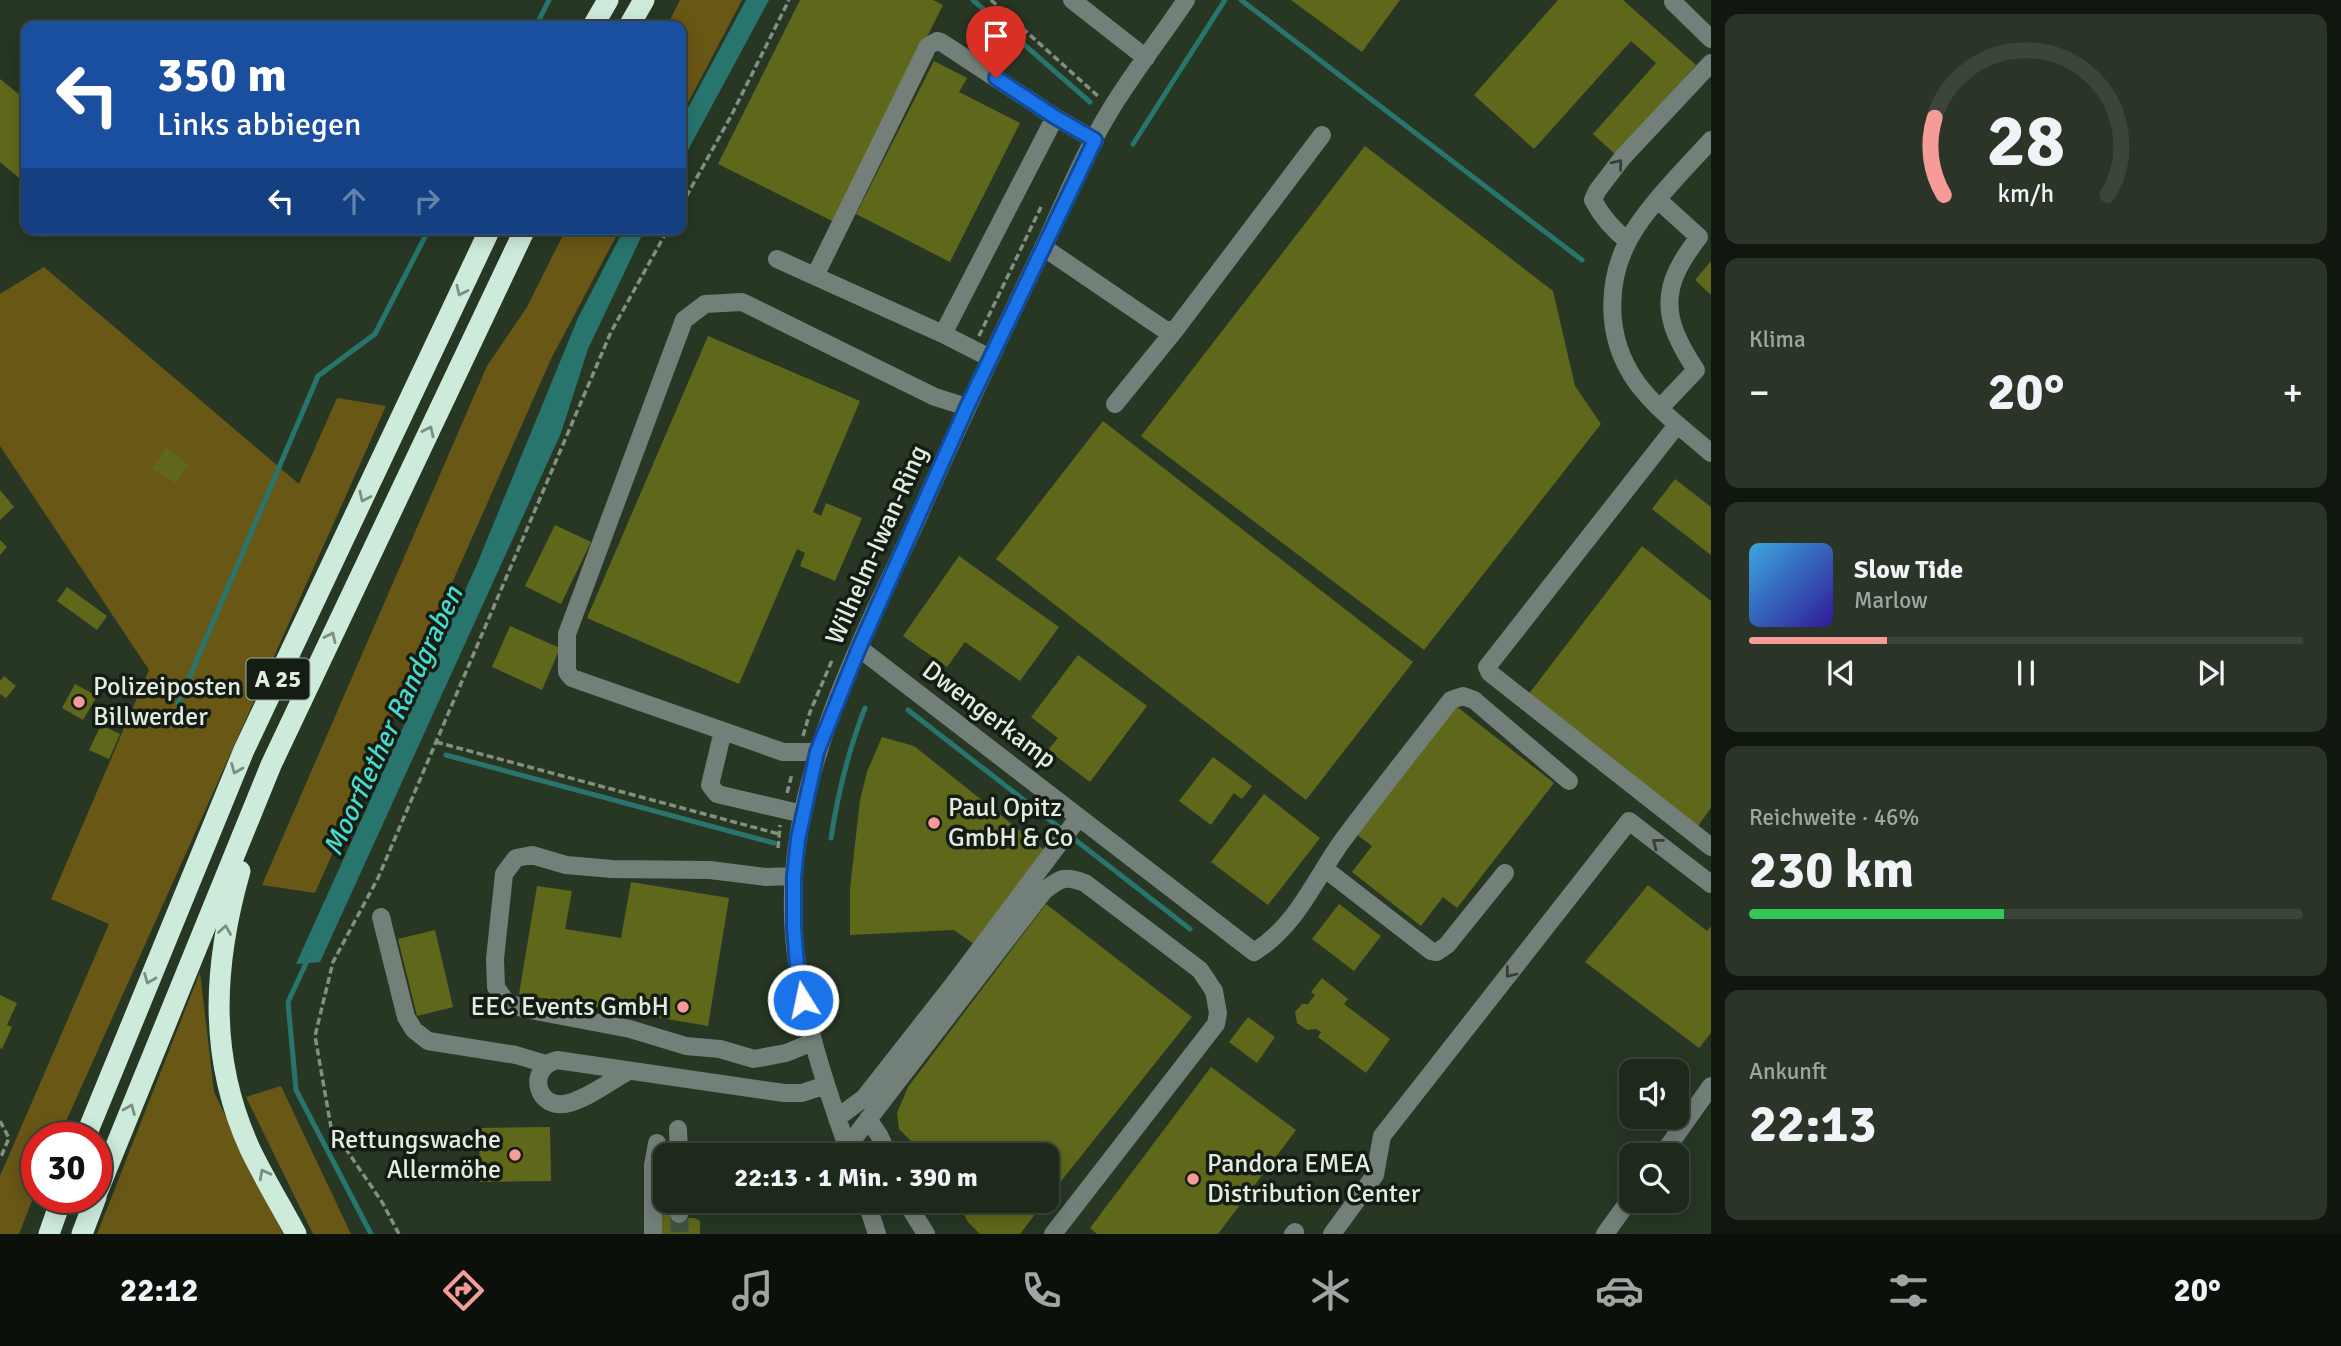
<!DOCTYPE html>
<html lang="de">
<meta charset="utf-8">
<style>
:root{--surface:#1d291b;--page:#2a3528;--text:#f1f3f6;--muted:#a0a6a3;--line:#3b453a;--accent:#f59b98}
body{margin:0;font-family:Signika,sans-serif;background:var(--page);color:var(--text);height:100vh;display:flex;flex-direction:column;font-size:26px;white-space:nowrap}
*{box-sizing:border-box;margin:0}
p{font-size:23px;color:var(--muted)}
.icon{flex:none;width:38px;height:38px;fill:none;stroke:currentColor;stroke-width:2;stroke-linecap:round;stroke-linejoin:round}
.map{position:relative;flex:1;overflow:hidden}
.details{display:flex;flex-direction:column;gap:14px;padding:14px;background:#10170f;width:630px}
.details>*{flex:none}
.top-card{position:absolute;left:21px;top:21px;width:665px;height:214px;border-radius:14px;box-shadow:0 4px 18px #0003,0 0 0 2px var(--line);background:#1a4fa0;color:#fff;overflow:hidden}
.buttons{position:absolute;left:1619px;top:1059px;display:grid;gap:14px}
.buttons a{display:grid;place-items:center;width:70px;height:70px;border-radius:14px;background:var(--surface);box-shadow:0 4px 18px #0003,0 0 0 2px var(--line);font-size:35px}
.speed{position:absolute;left:21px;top:1122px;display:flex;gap:14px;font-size:35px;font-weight:700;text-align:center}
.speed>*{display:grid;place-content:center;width:91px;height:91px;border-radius:50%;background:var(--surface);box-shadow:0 4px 18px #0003,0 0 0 2px var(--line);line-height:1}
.speed .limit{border:10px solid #d22;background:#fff;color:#111}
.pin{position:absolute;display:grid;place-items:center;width:60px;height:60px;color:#fff;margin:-72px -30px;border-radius:50% 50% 50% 0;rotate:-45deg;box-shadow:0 0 7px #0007}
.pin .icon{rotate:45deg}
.me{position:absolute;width:77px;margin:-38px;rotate:350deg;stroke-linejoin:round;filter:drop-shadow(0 0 5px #0008)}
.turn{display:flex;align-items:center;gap:24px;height:147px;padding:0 21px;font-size:32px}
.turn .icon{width:91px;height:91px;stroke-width:2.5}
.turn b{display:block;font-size:49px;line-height:60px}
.lanes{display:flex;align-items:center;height:66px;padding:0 21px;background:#0003;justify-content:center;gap:35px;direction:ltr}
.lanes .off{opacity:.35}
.big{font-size:52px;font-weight:700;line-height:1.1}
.details .card{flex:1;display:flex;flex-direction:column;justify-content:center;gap:10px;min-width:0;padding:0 24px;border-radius:14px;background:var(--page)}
.details .dial{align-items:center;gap:0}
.dial svg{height:182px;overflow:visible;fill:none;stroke:var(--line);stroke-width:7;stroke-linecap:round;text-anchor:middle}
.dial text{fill:var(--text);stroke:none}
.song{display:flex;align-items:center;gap:21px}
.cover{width:84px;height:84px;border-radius:10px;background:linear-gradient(135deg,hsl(200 70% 55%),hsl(250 70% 35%))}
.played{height:7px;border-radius:4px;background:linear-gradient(90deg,var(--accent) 25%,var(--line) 25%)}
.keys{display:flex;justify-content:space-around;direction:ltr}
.heat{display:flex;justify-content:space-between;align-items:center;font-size:38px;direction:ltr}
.charge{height:10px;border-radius:5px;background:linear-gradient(90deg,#34c759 46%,var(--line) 0)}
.trip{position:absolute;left:653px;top:1143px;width:406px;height:70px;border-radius:14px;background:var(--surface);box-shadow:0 4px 18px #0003,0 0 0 2px var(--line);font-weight:700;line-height:70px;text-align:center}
.tab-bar{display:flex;height:112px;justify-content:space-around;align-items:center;background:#0c100b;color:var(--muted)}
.tab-bar .icon{width:49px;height:49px}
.tab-bar .selected{color:var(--accent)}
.tab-bar b{font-size:32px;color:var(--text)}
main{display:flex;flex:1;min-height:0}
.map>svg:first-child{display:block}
.green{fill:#695716}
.water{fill:#28756e}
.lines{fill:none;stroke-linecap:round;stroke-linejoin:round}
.stream{stroke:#28756e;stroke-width:5}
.building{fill:#5f681a}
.minor-tunnel{stroke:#435240;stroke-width:18;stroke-dasharray:18 9;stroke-linecap:butt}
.path{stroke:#839080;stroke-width:3.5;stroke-dasharray:7 3.5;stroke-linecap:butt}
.minor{stroke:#737f79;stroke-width:18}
.highway{stroke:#ccebdb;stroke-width:21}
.oneway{stroke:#363f37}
.oneway2{stroke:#7a8e81}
.route-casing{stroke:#114b97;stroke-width:18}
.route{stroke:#1a73e8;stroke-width:12}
.poi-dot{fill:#f59b98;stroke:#151c13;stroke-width:2.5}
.labels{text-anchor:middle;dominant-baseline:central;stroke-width:7;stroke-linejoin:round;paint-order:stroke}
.shield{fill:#151c13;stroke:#a4aea2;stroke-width:2}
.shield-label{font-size:24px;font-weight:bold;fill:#e2ece0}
.street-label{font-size:26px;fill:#e2ece0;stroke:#151c13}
.poi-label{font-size:26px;fill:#e2ece0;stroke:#151c13;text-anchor:start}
.water-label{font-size:28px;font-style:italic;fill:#47dbcf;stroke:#151c13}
</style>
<main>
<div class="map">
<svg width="1711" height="1234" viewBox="0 0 1711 1234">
<rect width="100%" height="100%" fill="#273724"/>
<path class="green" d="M680,0h62l-61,116v-90h-14z
M566,229h54l-69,130 -236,534 -53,-8 225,-519 40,-59z
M44,267l255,217 38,-86 49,8 -327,731 -22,1v50l-18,46h-19v-58l109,-252 -58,-25 98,-229 -149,-224v-152z
M200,972l14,120 69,142h-186z
M281,1086l61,129 9,19h-38l-67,-137z"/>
<path class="water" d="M746,0h23l-88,163v-42z
M624,229h21l-57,120 -27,84 -241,529 -24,2 181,-400 101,-246z"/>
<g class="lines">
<path class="stream" d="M973,0l117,102
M1241,0l341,260
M536,26l13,-26
M1133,144l92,-144
M178,704l140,-328 57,-42 54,-105
M908,710l282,219
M446,755l328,88
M831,838c7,-45 17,-87 34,-130
M308,959l-20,43 8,88 75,144"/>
</g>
<path class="building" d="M800,0h133l10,5 -109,217 -116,-58z
M1291,0h109l-38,52z
M1558,0h65l73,65 -80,90 -23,-21 63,-71 -25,-22 -97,108 -60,-54z
M934,61l33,17 -8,14 61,31 -70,139 -94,-48z
M0,79l26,21v84l-26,-22z
M1365,146l188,145 22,95 26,38 -177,226 -283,-214z
M1711,261v34l-16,-15z
M708,336l152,65 -47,111 8,4 5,-13 36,15 -27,63 -35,-15 5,-13 -8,-4 -58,135 -152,-66z
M1103,421l310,241 -107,138 -310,-241z
M166,448l23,17 -14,19 -23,-16z
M1675,479l36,28v48l-59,-46z
M0,490l14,17 -14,13z
M555,525l36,17 -30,62 -36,-18z
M0,540l7,7 -7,8z
M1642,546l69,55v207l-16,22 -167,-135z
M959,556l100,71 -39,54 -55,-39 -18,25 -44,-31z
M67,587l40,29 -10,14 -40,-29z
M510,626l50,22 -18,42 -50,-23z
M1078,655l69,51 -57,76 -42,-32 10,-12 -27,-21z
M4,676l12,10 -10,12 -6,-4v-13z
M75,684l22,12 -14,24 -21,-12z
M1456,706l98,77 -97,125 -14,-11 -22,29 -69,-54 20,-26 -16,-12z
M101,725l19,9 -11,25 -20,-9z
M882,737l32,9 133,106 -73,92 -20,-14 -104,5v-46l10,-89 7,-28z
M1213,757l39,29 -10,13 -8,-6 -23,32 -32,-24z
M1264,794l56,44 -52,67 -57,-43z
M631,882l98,16 -21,128 -189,-32 18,-108 35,5 -7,38 56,9z
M1648,885l59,46 4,-5v107l-12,15 -114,-86z
M1046,904l146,113 -146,183v-45h-112l-21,-12 -14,-14 -2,-16 11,-26z
M1339,904l42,32 -27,35 -42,-32z
M435,930l18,77 -36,9 -19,-77z
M1322,978l26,21 -4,5 46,35 -24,34 -48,-36 3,-5 -5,-3 -9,1 -10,-7 -2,-11 7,-8h6l7,-9 -4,-3z
M0,995l17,8 -10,22 5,2 -10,22 -2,-1z
M1248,1017l27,20 -18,26 -28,-21z
M1211,1067l85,63 -78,104h-121l-7,-6z
M550,1127l1,54 -71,1 -1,-54z
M696,1200h16v11h-16z
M957,1200h89l-26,34h-40l-12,-12z
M686,1213v5h9l5,3v13h-39v-16l2,-4z"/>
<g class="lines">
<path class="minor-tunnel" d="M679,1214l1,20"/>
<path class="path" d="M991,0l108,97
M681,206l50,-90 58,-116
M979,336l62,-129
M803,736l7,-24 23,-54
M436,742l343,92
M787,793l5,-19
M778,848l2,-23
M0,1121l9,17 -9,21
M399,1234l-17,-32 -51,-75 -16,-91 18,-74 45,-84 233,-546 57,-103"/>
<path class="minor" d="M1072,0l74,58
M1673,2l38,37
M1711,140c-25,28 -53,55 -74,86 -32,47 -34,110 0,157 20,27 49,48 74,70
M1658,200l41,37c-40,51 -38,80 -3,133l-36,38
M1628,241c-16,-12 -26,-24 -35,-41l4,-9 26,-34 88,-94
M1043,247l122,83h10l147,-195
M777,259l166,75
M815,276l113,-230 9,-5 4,1 114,75
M990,358l-47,-24 112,-217 40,23
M1115,404l60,-74
M1677,425l-190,242 3,6 221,174
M859,648l395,304c42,-26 59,-69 86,-108 36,-49 74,-96 111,-144l12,-4 11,4 95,81
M723,731l-13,54 7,9 86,20
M817,752h-34l-211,-74 -5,-6v-38l117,-314 21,-16 37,-2 193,95 32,10
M1325,869l106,82 6,1 10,-7 58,-72
M794,876l-28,1 -56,-7 -98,-1 -46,-4 -34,-10 -16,3 -12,16 -9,85 1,28 10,15 19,7 105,20 56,17 34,3 34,10 32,-6 27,-11
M381,917l25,100 8,13 14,11 88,14 30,9
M627,1072c-18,10 -37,25 -58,31 -33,9 -43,-35 -12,-43l227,33h18l24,-8
M837,1118l27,-20 88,-112 127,-169
M868,1119l11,16 9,20
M678,1129l1,26
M847,1147l197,-256c16,-13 21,-16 41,-8l115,87 14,21 4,22 -2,11 -163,210
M850,1155c-32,-91 -64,-184 -56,-282 10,-128 74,-245 126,-360 39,-89 80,-176 122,-263 22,-47 42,-97 69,-141 23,-38 51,-73 75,-109
M1662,1155l49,-69
M679,1200v14
M866,1200l11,34
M905,1200l21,34
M653,1234v-69l4,-22
M1293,1234l2,-2
M1332,1234l43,-59 7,-39 247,-315 82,63
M1605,1234l26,-36"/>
<path class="highway" d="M593,26l15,-26
M629,26l15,-26
M240,871c-27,95 -32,186 10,278 14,29 31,57 46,85
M85,1138l159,-388 246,-521
M96,1195l175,-430 254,-536
M49,1234l13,-37
M82,1234l14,-37"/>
</g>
<defs><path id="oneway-chevron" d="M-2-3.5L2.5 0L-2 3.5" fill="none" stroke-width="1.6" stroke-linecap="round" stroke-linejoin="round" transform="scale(1.75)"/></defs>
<g class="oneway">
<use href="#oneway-chevron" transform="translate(1618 164) rotate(-51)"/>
<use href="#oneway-chevron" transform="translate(1657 843) rotate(-142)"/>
<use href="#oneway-chevron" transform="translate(1510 973) rotate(128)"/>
</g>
<g class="oneway2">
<use href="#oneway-chevron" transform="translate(461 291) rotate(115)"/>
<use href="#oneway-chevron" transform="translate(429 431) rotate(-65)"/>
<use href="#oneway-chevron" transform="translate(364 497) rotate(115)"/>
<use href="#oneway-chevron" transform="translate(331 637) rotate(-65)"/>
<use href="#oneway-chevron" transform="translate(236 769) rotate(112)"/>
<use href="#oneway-chevron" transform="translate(225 930) rotate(-81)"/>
<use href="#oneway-chevron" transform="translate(149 979) rotate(112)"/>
<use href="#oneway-chevron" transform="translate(130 1109) rotate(-68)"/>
<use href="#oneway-chevron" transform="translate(264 1174) rotate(-118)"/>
</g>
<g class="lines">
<defs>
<path id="route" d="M803,1000l-5,-23 -4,-49v-52l4,-37 19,-87 42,-104 108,-241 128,-267 -40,-23 -59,-39"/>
</defs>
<use href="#route" class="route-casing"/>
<use href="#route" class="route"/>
</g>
<g class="poi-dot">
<circle cx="79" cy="702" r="7"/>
<circle cx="934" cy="823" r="7"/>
<circle cx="683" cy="1007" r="7"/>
<circle cx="515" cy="1155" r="7"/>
<circle cx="1193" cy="1179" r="7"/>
</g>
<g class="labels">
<rect class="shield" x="246.5" y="658.5" width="63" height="41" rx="5"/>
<g class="shield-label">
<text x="278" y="679">A 25</text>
</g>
<g class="street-label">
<text transform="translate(877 545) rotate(-66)">Wilhelm-Iwan-Ring</text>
<text transform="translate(989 715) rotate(37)">Dwengerkamp</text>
</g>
<g class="poi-label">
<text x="93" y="687">Polizeiposten<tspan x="93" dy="30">Billwerder</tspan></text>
<text x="948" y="808">Paul Opitz<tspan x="948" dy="30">GmbH &amp; Co</tspan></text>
<text x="669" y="1007" text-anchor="end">EEC Events GmbH</text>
<text x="501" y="1140" text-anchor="end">Rettungswache<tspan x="501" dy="30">Allermöhe</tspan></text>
<text x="1207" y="1164">Pandora EMEA<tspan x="1207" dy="30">Distribution Center</tspan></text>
</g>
<g class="water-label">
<text transform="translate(393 721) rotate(-65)">Moorflether Randgraben</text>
</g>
</g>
</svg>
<div class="buttons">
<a><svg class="icon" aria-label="sound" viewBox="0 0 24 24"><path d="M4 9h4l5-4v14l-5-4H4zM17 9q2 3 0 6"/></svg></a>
<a><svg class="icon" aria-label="search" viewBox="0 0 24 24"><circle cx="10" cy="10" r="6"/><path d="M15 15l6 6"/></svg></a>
</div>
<div class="speed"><div class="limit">30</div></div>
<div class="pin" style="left:996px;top:78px;background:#d93025"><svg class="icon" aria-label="arrive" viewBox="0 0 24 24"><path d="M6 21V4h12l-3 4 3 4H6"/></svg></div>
<svg class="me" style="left:803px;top:1000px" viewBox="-20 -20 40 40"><circle r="17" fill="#1a73e8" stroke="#fff" stroke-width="3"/><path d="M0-11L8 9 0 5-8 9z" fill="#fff"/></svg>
<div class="trip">22:13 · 1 Min. · 390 m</div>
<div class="top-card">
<div class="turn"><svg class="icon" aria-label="left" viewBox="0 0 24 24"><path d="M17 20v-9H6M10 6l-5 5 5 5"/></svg><div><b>350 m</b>Links abbiegen</div></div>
<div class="lanes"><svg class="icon" aria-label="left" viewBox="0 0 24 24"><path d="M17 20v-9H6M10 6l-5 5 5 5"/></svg><svg class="icon off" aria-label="ahead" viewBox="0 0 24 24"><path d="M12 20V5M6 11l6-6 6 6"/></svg><svg class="icon off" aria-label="right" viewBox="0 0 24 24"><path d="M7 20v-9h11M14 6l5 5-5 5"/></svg></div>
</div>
</div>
<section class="details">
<div class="card dial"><svg viewBox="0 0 100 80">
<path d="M14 69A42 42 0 1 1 86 69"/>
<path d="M14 69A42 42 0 0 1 10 35" stroke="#f59b98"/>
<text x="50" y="56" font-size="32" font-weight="700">28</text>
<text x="50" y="72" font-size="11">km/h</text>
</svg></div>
<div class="card"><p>Klima</p>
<div class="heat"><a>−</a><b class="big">20°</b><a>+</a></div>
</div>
<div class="card">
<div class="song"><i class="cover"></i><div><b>Slow Tide</b><p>Marlow</p></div></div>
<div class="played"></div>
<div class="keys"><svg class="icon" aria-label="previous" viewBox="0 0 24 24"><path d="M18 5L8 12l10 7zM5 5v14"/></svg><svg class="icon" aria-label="pause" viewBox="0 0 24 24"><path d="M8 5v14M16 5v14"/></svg><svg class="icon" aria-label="next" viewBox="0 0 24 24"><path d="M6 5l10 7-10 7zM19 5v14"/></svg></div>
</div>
<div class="card"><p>Reichweite · 46%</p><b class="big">230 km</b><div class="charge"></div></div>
<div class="card"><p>Ankunft</p><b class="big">22:13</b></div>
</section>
</main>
<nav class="tab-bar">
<b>22:12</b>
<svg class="icon selected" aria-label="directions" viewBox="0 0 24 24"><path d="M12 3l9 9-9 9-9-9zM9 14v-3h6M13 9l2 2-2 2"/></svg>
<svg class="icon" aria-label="music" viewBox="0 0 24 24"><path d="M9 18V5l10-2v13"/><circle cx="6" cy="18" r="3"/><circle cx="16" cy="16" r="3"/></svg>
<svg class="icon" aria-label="phone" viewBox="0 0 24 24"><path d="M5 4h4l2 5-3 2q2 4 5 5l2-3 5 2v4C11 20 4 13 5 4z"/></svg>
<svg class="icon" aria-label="climate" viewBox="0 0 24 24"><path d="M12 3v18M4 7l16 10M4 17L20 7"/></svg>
<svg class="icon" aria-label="car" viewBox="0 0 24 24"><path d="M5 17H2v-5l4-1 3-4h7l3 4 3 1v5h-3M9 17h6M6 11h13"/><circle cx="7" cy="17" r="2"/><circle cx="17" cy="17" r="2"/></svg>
<svg class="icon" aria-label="filters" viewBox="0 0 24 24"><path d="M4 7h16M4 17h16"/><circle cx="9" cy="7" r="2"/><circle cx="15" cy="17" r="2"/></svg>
<b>20°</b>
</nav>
